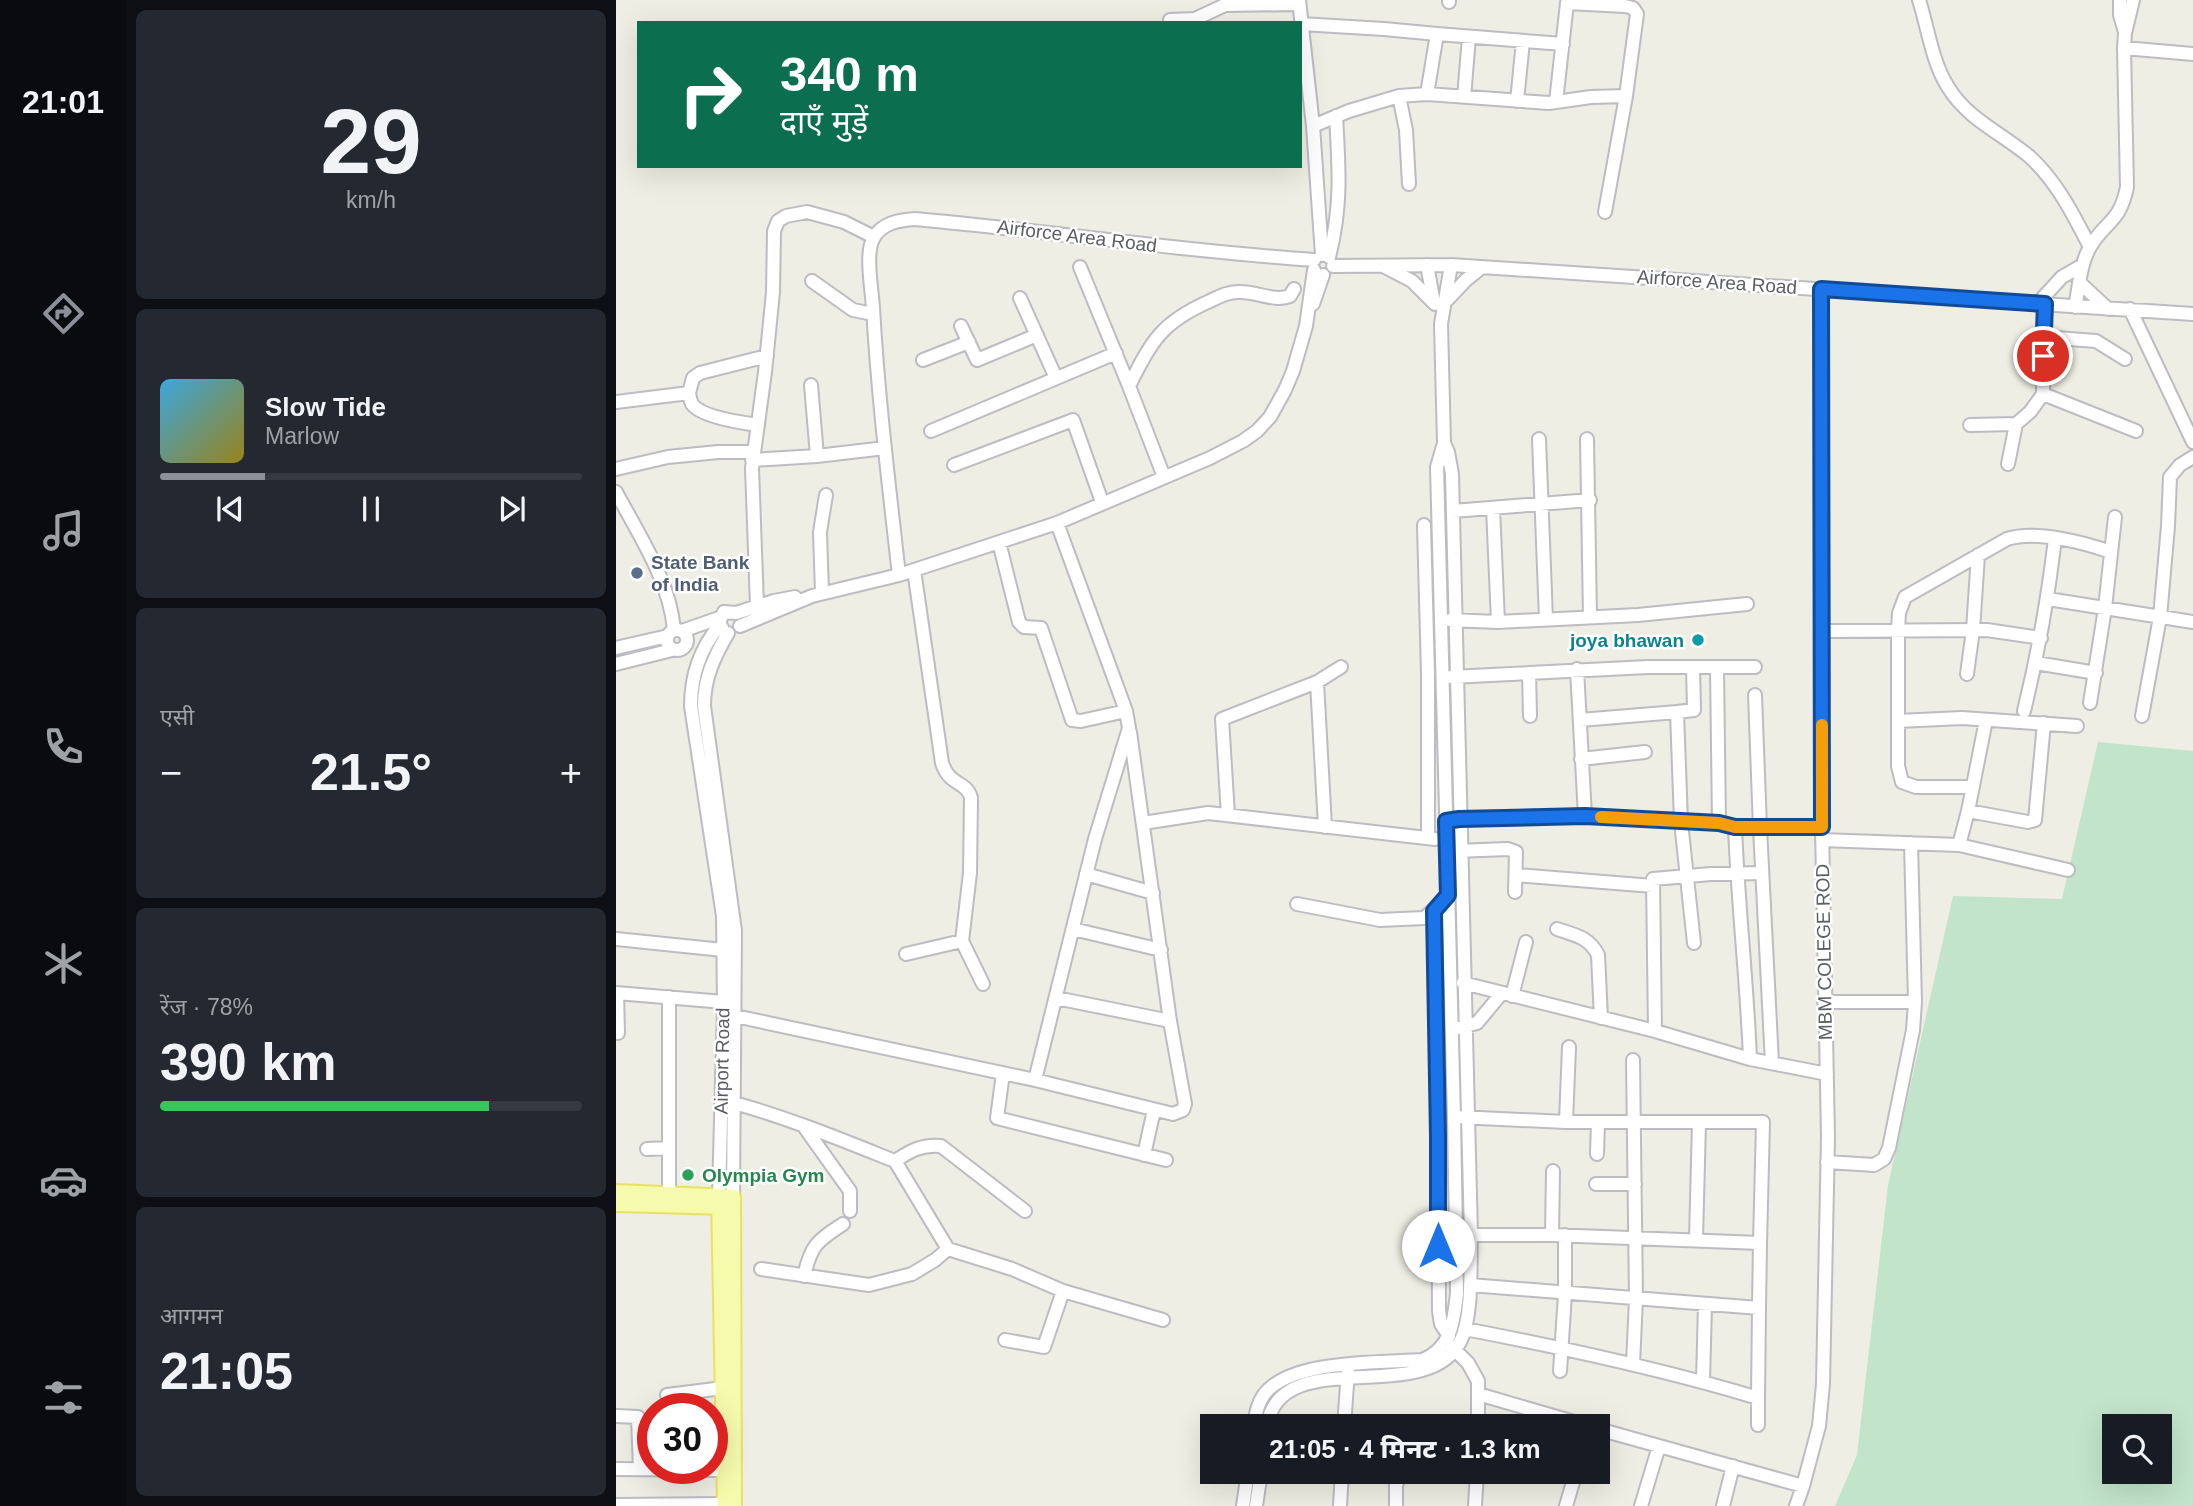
<!DOCTYPE html>
<html lang="hi">
<meta charset="utf-8">
<style>
:root{--surface:#171b24;--page:#242831;--text:#f1f3f6;--muted:#9ea1a6;--line:#363941;--accent:#8c9099}
body{margin:0;font-family:Arial,"Noto Sans Devanagari",sans-serif;background:var(--page);color:var(--text);height:100vh;display:flex;flex-direction:column;font-size:26px;white-space:nowrap}
*{box-sizing:border-box;margin:0}
p{font-size:23px;color:var(--muted)}
.icon{flex:none;width:38px;height:38px;fill:none;stroke:currentColor;stroke-width:2;stroke-linecap:round;stroke-linejoin:round}
.map{position:relative;flex:1;overflow:hidden}
.sheet{display:flex;flex-direction:column;gap:10px;padding:10px;background:#0d0f14;width:490px}
.sheet>*{flex:none}
.top-card{position:absolute;left:21px;top:21px;width:665px;height:147px;border-radius:0px;box-shadow:0 7px 28px #0002;background:#0b6e4f;color:#fff;overflow:hidden}
.controls{position:absolute;left:1486px;top:1414px;display:grid;gap:14px}
.controls a{display:grid;place-items:center;width:70px;height:70px;border-radius:0px;background:var(--surface);box-shadow:0 7px 28px #0002;font-size:35px}
.speed{position:absolute;left:21px;top:1393px;display:flex;gap:14px;font-size:35px;font-weight:700;text-align:center}
.speed>*{display:grid;place-content:center;width:91px;height:91px;border-radius:50%;background:var(--surface);box-shadow:0 7px 28px #0002;line-height:1}
.speed .limit{border:10px solid #d22;background:#fff;color:#111}
.pin{position:absolute;display:grid;place-items:center;width:60px;height:60px;color:#fff;margin:-30px;border:4px solid #fff;border-radius:50%;box-shadow:0 2px 7px #0007}
.me{position:absolute;width:77px;margin:-38px;rotate:0deg;stroke-linejoin:round;filter:drop-shadow(0 0 5px #0008)}
.turn{display:flex;align-items:center;gap:24px;height:147px;padding:0 28px;font-size:32px}
.turn .icon{width:91px;height:91px;stroke-width:2.5}
.turn b{display:block;font-size:49px;line-height:60px}
.big{font-size:52px;font-weight:800;line-height:1.1}
.sheet .widget{flex:1;display:flex;flex-direction:column;justify-content:center;gap:10px;min-width:0;padding:0 24px;border-radius:10px;background:var(--page)}
.sheet .dial{align-items:center;gap:0}
.dial b{font-size:91px;line-height:1}
.song{display:flex;align-items:center;gap:21px}
.cover{width:84px;height:84px;border-radius:10px;background:linear-gradient(135deg,hsl(200 70% 55%),hsl(50 70% 35%))}
.played{height:7px;border-radius:4px;background:linear-gradient(90deg,var(--accent) 25%,var(--line) 25%)}
.keys{display:flex;justify-content:space-around;direction:ltr}
.heat{display:flex;justify-content:space-between;align-items:center;font-size:38px;direction:ltr}
.charge{height:10px;border-radius:5px;background:linear-gradient(90deg,#34c759 78%,var(--line) 0)}
.trip{position:absolute;left:584px;top:1414px;width:410px;height:70px;border-radius:0px;background:var(--surface);box-shadow:0 7px 28px #0002;font-weight:800;line-height:70px;text-align:center}
main{display:flex;flex:1;min-height:0}
.tabs{display:flex;flex-direction:column;width:126px;justify-content:space-around;align-items:center;background:#090b0e;color:var(--muted)}
.tabs .icon{width:49px;height:49px}
.tabs .selected{color:var(--accent)}
.tabs b{font-size:32px;color:var(--text)}
.map>svg:first-child{display:block}
.green{fill:#c2e4ca;fill-rule:evenodd}
.lines{fill:none;stroke-linecap:round;stroke-linejoin:round}
.minor-casing{stroke:#bcbcc2;stroke-width:16}
.major-casing{stroke:#e9e162;stroke-width:18}
.minor{stroke:#fff;stroke-width:12}
.major{stroke:#f6faad;stroke-width:14}
.route-casing{stroke:#114b97;stroke-width:18}
.route{stroke:#1a73e8;stroke-width:12}
.slow{stroke:#f59e0b;stroke-width:12}
.service-dot{fill:#5c6f8a;stroke:#fff;stroke-width:2.5}
.culture-dot{fill:#0f9aa8;stroke:#fff;stroke-width:2.5}
.leisure-dot{fill:#2e9e5b;stroke:#fff;stroke-width:2.5}
.labels{text-anchor:middle;dominant-baseline:central;stroke-width:5;stroke-linejoin:round;paint-order:stroke}
.street-label{font-size:19px;fill:#5c5e64;stroke:#fff}
.service-label{font-size:19px;font-weight:bold;fill:#4e5e75;stroke:#fff;text-anchor:start}
.culture-label{font-size:19px;font-weight:bold;fill:#0d838f;stroke:#fff;text-anchor:end}
.leisure-label{font-size:19px;font-weight:bold;fill:#27864d;stroke:#fff;text-anchor:start}
</style>
<main>
<nav class="tabs">
<b>21:01</b>
<svg class="icon selected" aria-label="directions" viewBox="0 0 24 24"><path d="M12 3l9 9-9 9-9-9zM9 14v-3h6M13 9l2 2-2 2"/></svg>
<svg class="icon" aria-label="music" viewBox="0 0 24 24"><path d="M9 18V5l10-2v13"/><circle cx="6" cy="18" r="3"/><circle cx="16" cy="16" r="3"/></svg>
<svg class="icon" aria-label="phone" viewBox="0 0 24 24"><path d="M5 4h4l2 5-3 2q2 4 5 5l2-3 5 2v4C11 20 4 13 5 4z"/></svg>
<svg class="icon" aria-label="climate" viewBox="0 0 24 24"><path d="M12 3v18M4 7l16 10M4 17L20 7"/></svg>
<svg class="icon" aria-label="car" viewBox="0 0 24 24"><path d="M5 17H2v-5l4-1 3-4h7l3 4 3 1v5h-3M9 17h6M6 11h13"/><circle cx="7" cy="17" r="2"/><circle cx="17" cy="17" r="2"/></svg>
<svg class="icon" aria-label="filters" viewBox="0 0 24 24"><path d="M4 7h16M4 17h16"/><circle cx="9" cy="7" r="2"/><circle cx="15" cy="17" r="2"/></svg>
</nav>
<section class="sheet">
<div class="widget dial"><b>29</b><p>km/h</p></div>
<div class="widget">
<div class="song"><i class="cover"></i><div><b>Slow Tide</b><p>Marlow</p></div></div>
<div class="played"></div>
<div class="keys"><svg class="icon" aria-label="previous" viewBox="0 0 24 24"><path d="M18 5L8 12l10 7zM5 5v14"/></svg><svg class="icon" aria-label="pause" viewBox="0 0 24 24"><path d="M8 5v14M16 5v14"/></svg><svg class="icon" aria-label="next" viewBox="0 0 24 24"><path d="M6 5l10 7-10 7zM19 5v14"/></svg></div>
</div>
<div class="widget"><p>एसी</p>
<div class="heat"><a>−</a><b class="big">21.5°</b><a>+</a></div>
</div>
<div class="widget"><p>रेंज · 78%</p><b class="big">390 km</b><div class="charge"></div></div>
<div class="widget"><p>आगमन</p><b class="big">21:05</b></div>
</section>
<div class="map">
<svg width="1577" height="1506" viewBox="0 0 1577 1506">
<rect width="100%" height="100%" fill="#eeeee4"/>
<path class="green" d="M1482,742l95,9v755h-358l22,-51 31,-270 65,-289 109,3zM1498,1426h46v46h-46z"/>
<g class="lines">
<defs>
<path id="minor" d="M683,0l14,126 9,129
M1303,0c9,28 13,62 29,87 19,32 55,47 82,70 27,25 43,57 60,90
M1504,0v15l5,17
M833,2v-2
M554,20l25,-1 30,-14 74,-1
M685,24l83,5 53,5
M1508,48l69,6
M811,94l10,-60 126,10
M783,96l7,34 3,54
M848,97l5,-60
M901,101l6,-60
M940,102l11,-99 58,3 8,2 4,6 -11,82 -21,116
M697,126l36,-15 50,-15 28,-2 122,9 42,-6 35,-1
M713,257c13,-51 10,-89 7,-141
M811,265l7,38
M717,266l118,-1 742,49
M464,267l49,119 35,91
M769,267l27,14 23,23
M196,281l41,29 20,4
M1463,282l29,27
M404,298l36,80
M831,300l19,-20 16,-13
M1422,303l24,-26 21,-12
M697,304l10,-29
M1459,307c4,-19 5,-43 15,-60 15,-26 30,-24 37,-60l-3,-139 1,-15 8,-33
M1514,309l63,133
M345,326l16,34 60,-25
M1427,337l53,4 29,18
M307,360l46,-18
M195,385l6,71
M513,386c23,-46 33,-64 81,-85 10,-5 20,-10 31,-9 16,0 34,10 49,4l4,-7
M73,393l4,-15 7,-5 67,-17
M1427,394l93,37
M0,402l73,-9c1,4 1,7 3,11 9,13 51,19 66,21
M1354,425l46,-1 14,-12 13,-18 1,-90
M315,431l185,-78
M923,439l7,180
M971,439l3,178
M136,460l65,-4 68,-8
M1392,464l8,-40
M338,465l119,-45 29,82
M0,469l52,-12 50,-5h35
M0,492c23,43 54,89 58,138
M877,508l5,114
M837,511l137,-11
M808,525l4,149v164
M383,542l20,80 5,5 17,1 31,92 9,1 45,-10
M298,570l28,193c7,23 25,18 29,35l-1,75 -8,68 21,43
M283,575c-10,-89 -21,-178 -26,-267 -1,-18 -8,-54 0,-69 8,-16 26,-19 42,-20 133,12 265,32 399,41
M206,593l-2,-61 6,-37
M1432,599l145,23
M141,606l-5,-138 13,-96 8,-80 1,-61 4,-10 8,-5 21,-4 37,10 30,15
M834,620l48,2 140,-7 109,-11
M124,626l72,-30 87,-21 158,-52 153,-65 33,-17 14,-10 13,-14 15,-27 8,-19 13,-45 8,-56
M51 640a10 10 0 1 1 20 0a10 10 0 1 1-20 0Z
M107,630l-4,-8 5,-10 12,1 38,-12 21,-4
M66,631l37,-13
M1205,631l166,-1 54,8
M112,633c-14,24 -24,45 -24,73l31,225 -2,266
M0,648l52,-12
M1420,663l60,10
M0,664l56,-14
M1101,668l2,155
M961,669l8,147
M913,673l1,43
M1351,674l6,-44 5,-75
M835,677l197,-10h107
M701,682l8,145
M1139,695l5,133 12,235
M1474,703l15,-95 10,-91
M1408,711c14,-57 24,-113 31,-172
M1061,712l17,-2 -1,-43
M1526,716l18,-99 8,-91 2,-49 10,-12 13,-8
M964,720l97,-8 4,110 13,121
M1282,721l64,-3 115,8
M965,759l64,-7
M1357,787h-57l-14,-5 -4,-16v-136l1,-17 6,-16 102,-58c29,-9 75,3 104,13
M1352,811l60,11 7,-2 9,-97
M612,815l-6,-96 95,-37 24,-15
M838,820l131,-4 134,7 16,4h87
M527,823l65,-10 227,26
M1119,827c3,78 12,155 15,232
M1206,840l137,5 109,25
M1343,845l9,-34 18,-91
M839,851l53,-2 8,3 -1,40
M470,874l67,19
M900,875l137,11
M681,904l83,16 44,-2 12,-10
M818,911l4,225 1,175 2,13 8,12
M457,929l88,21
M941,929c18,6 32,8 41,26l3,63
M0,939l107,11
M290,954l56,-13
M847,983l192,48 95,28 77,15
M0,993l108,9
M1,993l1,40
M896,996l14,-54
M53,997v197
M440,998l114,23
M1208,1002h91
M119,1016l300,64 60,-241 34,-111 -3,-17 -69,-188
M842,1028l19,-5 25,-30
M1039,1031l-2,-152 58,-5 51,-1
M387,1073l-6,45 169,42
M419,1080l138,34 10,-4 2,-6 -15,-83 -40,-289
M118,1103c55,15 108,37 161,58 15,-10 27,-17 46,-15l84,65
M842,1117l108,5h197l-3,121 -208,-8h-90
M950,1122l3,-75
M189,1128l45,63v20
M31,1149l22,-1
M981,1154l1,-32
M528,1155l10,-45
M279,1161l53,88
M1211,1162l47,3 10,-6 5,-11 24,-118 2,-28 -4,-159
M980,1184h39
M103,1196l5,-190 -1,-90 -32,-210c0,-31 9,-57 28,-80
M936,1235l1,-64
M1080,1240l3,-118
M145,1269l108,16 43,-11 23,-14 13,-11 64,20 51,22 100,29
M188,1276c7,-31 13,-35 39,-52
M1143,1308l1,-65
M849,1329c99,19 197,40 293,69l1,-90 -289,-23
M389,1340l39,7 19,-56
M835,1346l17,17 10,18v45
M1017,1364l3,-65 -3,-239
M944,1371l5,-77v-59
M1087,1381l2,-76
M862,1394l110,32
M51,1395l56,-7
M0,1416l22,1 2,52
M1142,1425v-27
M638,1426c1,-10 4,-22 9,-30 25,-37 119,-33 159,-36 29,-11 32,-39 35,-67l-3,-176 -17,-650 7,-24 -3,-119 10,-59
M651,1426c13,-85 161,-16 194,-86 12,-26 9,-76 10,-105l-19,-761 -4,-22 -4,-9
M728,1426l4,-55
M982,1429l205,57
M0,1469l107,1
M0,1505l109,-1
M627,1506l5,-34
M640,1506l5,-34
M724,1506l2,-34
M780,1506v-21l5,-13
M859,1506l2,-34
M950,1506l10,-34
M1025,1506l18,-60
M1107,1506l10,-40
M1180,1506l7,-20 16,-60 4,-42 5,-247 -6,-310 -1,-538"/>
<path id="major" d="M0,1192l117,5 1,309
M103,1196l6,310
M0,1204l112,3"/>
</defs>
<use href="#minor" class="minor-casing"/>
<use href="#major" class="major-casing"/>
<use href="#minor" class="minor"/>
<use href="#major" class="major"/>
</g>
<g class="lines">
<defs>
<path id="route" d="M822,1246v-110l-4,-225 14,-16 -2,-74 13,-2 126,-3 134,7 16,4h87l-1,-538 224,15 -2,52"/>
</defs>
<use href="#route" class="route-casing"/>
<use href="#route" class="route"/>
<path class="slow" d="M985,817l118,6 16,4h87v-102"/>
</g>
<circle class="service-dot" cx="21" cy="573" r="7"/>
<circle class="culture-dot" cx="1082" cy="640" r="7"/>
<circle class="leisure-dot" cx="72" cy="1175" r="7"/>
<g class="labels">
<g class="street-label">
<text transform="translate(461 236) rotate(7)">Airforce Area Road</text>
<text transform="translate(1101 282) rotate(4)">Airforce Area Road</text>
<text transform="translate(1208 952) rotate(-91)">MBM COLEGE ROD</text>
<text transform="translate(106 1061) rotate(-89)">Airport Road</text>
</g>
<g class="service-label">
<text x="35" y="562">State Bank<tspan x="35" dy="22">of India</tspan></text>
</g>
<g class="culture-label">
<text x="1068" y="640">joya bhawan</text>
</g>
<g class="leisure-label">
<text x="86" y="1175">Olympia Gym</text>
</g>
</g>
</svg>
<div class="controls">
<a><svg class="icon" aria-label="search" viewBox="0 0 24 24"><circle cx="10" cy="10" r="6"/><path d="M15 15l6 6"/></svg></a>
</div>
<div class="speed"><div class="limit">30</div></div>
<div class="pin" style="left:1427px;top:356px;background:#d93025"><svg class="icon" aria-label="arrive" viewBox="0 0 24 24"><path d="M6 21V4h12l-3 4 3 4H6"/></svg></div>
<svg class="me" style="left:822px;top:1246px" viewBox="-20 -20 40 40"><circle r="19" fill="#fff"/><path d="M0-13L10 11 0 6-10 11z" fill="#1a73e8"/></svg>
<div class="trip">21:05 · 4 मिनट · 1.3 km</div>
<div class="top-card">
<div class="turn"><svg class="icon" aria-label="right" viewBox="0 0 24 24"><path d="M7 20v-9h11M14 6l5 5-5 5"/></svg><div><b>340 m</b>दाएँ मुड़ें</div></div>
</div>
</div>
</main>
